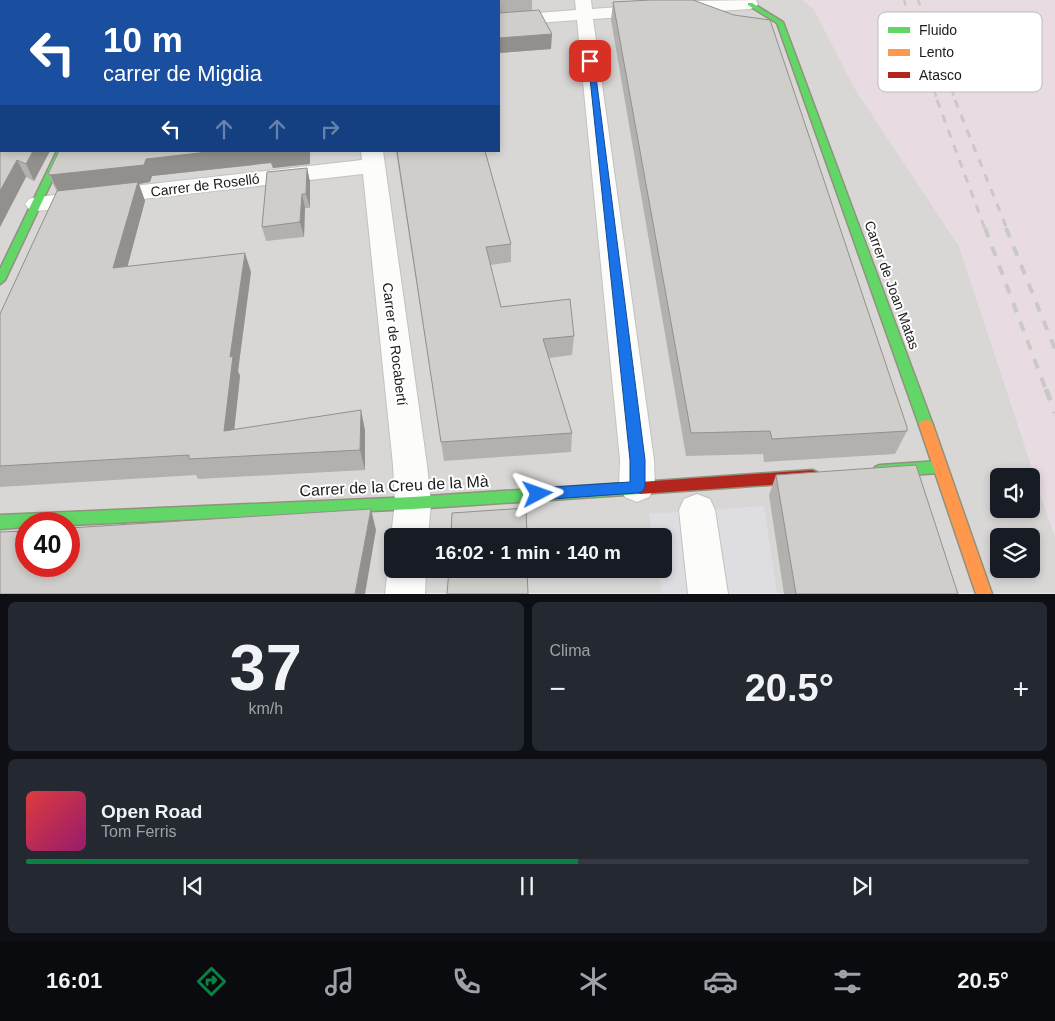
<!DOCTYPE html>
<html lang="es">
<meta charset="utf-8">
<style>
:root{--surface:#171b24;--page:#242831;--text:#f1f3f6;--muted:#9ea1a6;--line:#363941;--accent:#0b8043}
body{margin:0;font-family:Helvetica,sans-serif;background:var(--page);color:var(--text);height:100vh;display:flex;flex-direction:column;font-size:19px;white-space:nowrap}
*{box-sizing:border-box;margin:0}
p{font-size:16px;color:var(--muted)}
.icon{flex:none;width:28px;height:28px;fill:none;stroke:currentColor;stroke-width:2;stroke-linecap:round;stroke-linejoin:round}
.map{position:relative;height:594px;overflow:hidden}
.details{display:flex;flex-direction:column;gap:8px;padding:8px;background:#0d0f14;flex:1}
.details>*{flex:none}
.hud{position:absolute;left:0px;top:0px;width:500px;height:152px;box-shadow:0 2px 8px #0003;background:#1a4fa0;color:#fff;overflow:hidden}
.tools{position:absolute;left:990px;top:468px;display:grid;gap:10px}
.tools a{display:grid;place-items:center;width:50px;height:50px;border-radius:8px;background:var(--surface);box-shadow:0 2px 8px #0003;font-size:25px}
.speed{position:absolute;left:15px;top:512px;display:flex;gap:10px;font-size:25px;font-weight:700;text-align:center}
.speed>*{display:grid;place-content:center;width:65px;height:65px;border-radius:50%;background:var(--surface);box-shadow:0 2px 8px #0003;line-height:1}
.speed .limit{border:8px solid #d22;background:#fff;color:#111}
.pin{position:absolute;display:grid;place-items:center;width:42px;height:42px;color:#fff;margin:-21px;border-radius:10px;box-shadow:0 2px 8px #0006}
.me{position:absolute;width:55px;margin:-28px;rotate:86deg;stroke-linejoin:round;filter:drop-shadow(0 0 4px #0008)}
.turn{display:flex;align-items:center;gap:18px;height:105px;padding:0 20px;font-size:22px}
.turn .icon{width:65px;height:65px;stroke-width:2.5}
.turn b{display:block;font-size:35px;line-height:42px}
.lanes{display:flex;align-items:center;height:48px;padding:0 20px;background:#0003;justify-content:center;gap:25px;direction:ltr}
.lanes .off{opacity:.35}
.big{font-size:38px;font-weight:600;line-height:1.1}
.details .card{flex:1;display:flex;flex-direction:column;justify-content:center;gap:8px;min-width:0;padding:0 18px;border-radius:8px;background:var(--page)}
.details .dial{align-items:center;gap:0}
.dial b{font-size:65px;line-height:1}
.song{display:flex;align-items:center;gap:15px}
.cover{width:60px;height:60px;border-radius:8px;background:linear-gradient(135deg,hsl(0 70% 55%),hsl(320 70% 35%))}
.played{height:5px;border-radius:2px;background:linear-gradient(90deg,var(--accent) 55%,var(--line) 55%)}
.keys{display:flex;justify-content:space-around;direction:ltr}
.heat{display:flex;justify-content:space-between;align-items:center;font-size:28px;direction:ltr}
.details .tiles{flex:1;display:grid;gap:8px;grid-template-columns:1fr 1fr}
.card:last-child{grid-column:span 2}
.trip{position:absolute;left:384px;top:528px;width:288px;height:50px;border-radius:8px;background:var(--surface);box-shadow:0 2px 8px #0003;font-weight:600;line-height:50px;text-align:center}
.tabs{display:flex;height:80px;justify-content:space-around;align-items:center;background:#090b0e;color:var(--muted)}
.tabs .icon{width:35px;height:35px}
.tabs .selected{color:var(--accent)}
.tabs b{font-size:22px;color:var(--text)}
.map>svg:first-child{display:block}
.residential{fill:#d9d7d5;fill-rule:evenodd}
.industrial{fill:#e8dce2}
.plaza{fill:#dedee2}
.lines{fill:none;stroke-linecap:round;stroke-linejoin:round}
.street-casing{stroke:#c2c2bf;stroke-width:2}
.fast-casing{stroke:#90937c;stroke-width:3}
.slow-casing{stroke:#90937c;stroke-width:3}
.jam-casing{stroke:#90937c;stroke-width:3}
.street{fill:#fcfcfb;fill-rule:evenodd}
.fast{fill:#63d668;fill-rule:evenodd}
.slow{fill:#ff974d;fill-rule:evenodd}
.jam{fill:#b3261e;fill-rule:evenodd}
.rail-far3{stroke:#c9c9c8;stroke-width:2.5;stroke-dasharray:6 6;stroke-linecap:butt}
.rail-far2{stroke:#c9c9c8;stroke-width:3;stroke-dasharray:8 8;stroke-linecap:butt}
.rail-far1{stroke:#c9c9c8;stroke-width:4;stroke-dasharray:10 10;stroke-linecap:butt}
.rail{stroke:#c9c9c8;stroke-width:5;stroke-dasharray:12 12;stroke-linecap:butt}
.wall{fill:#b3b1ae}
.shaded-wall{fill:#92908d}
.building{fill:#d0ceca;stroke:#92908d}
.route{fill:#1a73e8;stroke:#114b97}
.labels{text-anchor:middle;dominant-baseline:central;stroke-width:4;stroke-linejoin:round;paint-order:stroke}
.street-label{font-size:14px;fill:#1b1b1b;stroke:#fff}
.near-street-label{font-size:16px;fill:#1b1b1b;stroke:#fff}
.key{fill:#fff;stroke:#bbb;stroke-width:1}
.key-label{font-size:14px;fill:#1b1b1b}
</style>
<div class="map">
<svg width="1055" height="594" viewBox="0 0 1055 594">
<rect width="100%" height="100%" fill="#eae8e3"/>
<path class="residential" d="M0,0h803l11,9 40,78 105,159 96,291v56h-1055zM1,1h498v150h-498zM999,476h32v33h-32zM26,524h43v42h-43zM392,536h270v33h-270zM999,536h32v33h-32z"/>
<path class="industrial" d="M803,0h252v537l-96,-291 -105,-159 -40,-78z"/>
<path class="plaza" d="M764,506l13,87h-115l-4,-24h4v-33h-10l-3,-22z"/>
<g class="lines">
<defs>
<path id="street" d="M575,0h16l1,9 104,-8 60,-1 2,4 -2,3 -6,2 -157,10 61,441 1,27 -6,10 -12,5 -12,-5 -6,-10 1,-27 -43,-440 -78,6v-10l77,-6z
M361,151h22l44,314 4,38 -3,33h-36v2l-1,-2 4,-33 -2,-38 -30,-291 -326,37 -8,-2 -4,-5 4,-5 8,-2 325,-37z
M697,494l13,5 5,11 13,84h-40l-9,-84 5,-11z
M392,558v11h34l-1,25h-40l3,-25z"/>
<path id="fast" d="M748,3h4l31,19 150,403 -2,4 -5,1 -5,-1 -2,-4 -142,-402 -29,-18z
M57,151h9l-61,129 -5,4v-15z
M939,461l5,2 2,4 -2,4 -5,2 -59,4 -5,-2 -2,-4 2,-4 5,-2z
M640,482l5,2 2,4 -2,4 -5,2 -227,15 -344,16v-1h-43v3l-26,2v-14l413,-18z"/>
<path id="slow" d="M926,420l5,1 2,4 59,169h-16l-57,-169 2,-4z"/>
<path id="jam" d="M812,470l5,2 2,4 -2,4 -5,2 -172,12 -5,-2 -2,-4 2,-4 5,-2z"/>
</defs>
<use href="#street" class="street-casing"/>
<use href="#fast" class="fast-casing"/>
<use href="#slow" class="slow-casing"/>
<use href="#jam" class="jam-casing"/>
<use href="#street" class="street"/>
<use href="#fast" class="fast"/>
<use href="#slow" class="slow"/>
<use href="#jam" class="jam"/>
<path class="rail-far3" d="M904,0l34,102
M918,0l38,102"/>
<path class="rail-far2" d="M937,100l48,129
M955,100l52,129"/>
<path class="rail-far1" d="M985,228l61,162
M1006,228l49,121"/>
<path class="rail" d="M1046,389l9,24"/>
</g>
<path class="wall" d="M0,0h532v11l19,38 -52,4v-52h-498v150h49l-16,30 -8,-4 -26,50z
M613,2l294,429 -12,23 -131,8 -1,-8 -77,2 -75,-436z
M59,151h251v13l-37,4 -2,-5 -119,13 -2,6 -11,2 6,17 -18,66 124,5 -13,99 2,5 -6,54h131v40l-167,9 -2,-4 -196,12v-173l57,-122 -9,-18z
M396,151h89l26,93v18l-21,3 11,42 73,29 -2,19 -23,3 23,75 -1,19 -127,9z
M307,168l3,14v26h-5l-1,29 -38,4 -4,-14z
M776,475l182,119h-174l-15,-99z"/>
<path class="shaded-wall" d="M552,34l-1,15 -52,4v-15z
M33,151h17l-16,30 -8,-17z
M216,151h94v13l-37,4 -2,-5 -119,13 -2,6 -11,2 6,17 -23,86 -63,-94 -9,-18 96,-16z
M17,160l9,17 -26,50v-36z
M307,168l3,14v26l-4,-14z
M302,194l3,14 -1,29 -4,-15z
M245,253l6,19 -13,99 2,5 -8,75 -8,-20 6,-74z
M361,410l4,20v40l-5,-20z
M371,509l5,21 -11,64h-10z"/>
<path class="building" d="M0,0h498l-1,1h-496v150h32l-7,13 -9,-4 -17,31z
M651,0h42l41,15 36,5 137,407v4l-135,8 -2,-8 -79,2 -78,-431z
M539,10l13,24 -53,4v-25z
M59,151h157l-70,8 -2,6 -94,10 -2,-1z
M397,151h88l26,93 -25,3 15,60 69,-8 4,37 -31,3 29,94 -131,9z
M307,168l-1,26h-4l-2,28 -38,5 5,-55z
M138,182l-25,86 132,-15 -15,104 3,-1 -9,75 137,-21 -1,40 -171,9v-4l-189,11v-152l57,-123z
M916,465l42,129h-162l-20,-119z
M526,508l1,28h-76l1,-23z
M371,509l-16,85h-355v-62l26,-1v35h43v-38z
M449,569h78l1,25h-81z"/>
<path class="route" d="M588,59l6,2 51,399v27l-3,5 -5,1 -99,7 -6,-2 -2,-4 2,-4 6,-2 92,-6v-22z"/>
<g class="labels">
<g class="street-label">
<text transform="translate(205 185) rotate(-7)">Carrer de Roselló</text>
<text transform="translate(892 285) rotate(70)">Carrer de Joan Matas</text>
<text transform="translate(395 344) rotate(83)">Carrer de Rocabertí</text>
</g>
<g class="near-street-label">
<text transform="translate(394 486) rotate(-3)">Carrer de la Creu de la Mà</text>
</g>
</g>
<rect x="878" y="12" width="164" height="80" rx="8" class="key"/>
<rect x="888" y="27" width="22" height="6" fill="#63d668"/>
<rect x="888" y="49" width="22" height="7" fill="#ff974d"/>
<rect x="888" y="72" width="22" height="6" fill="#b3261e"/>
<g class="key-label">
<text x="919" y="35">Fluido</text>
<text x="919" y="57">Lento</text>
<text x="919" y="80">Atasco</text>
</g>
</svg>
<div class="tools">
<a><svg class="icon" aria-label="sound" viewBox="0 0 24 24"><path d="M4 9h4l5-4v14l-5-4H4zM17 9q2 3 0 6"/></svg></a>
<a><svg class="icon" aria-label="layers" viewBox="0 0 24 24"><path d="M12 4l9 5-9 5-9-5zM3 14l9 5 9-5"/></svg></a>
</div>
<div class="speed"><div class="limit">40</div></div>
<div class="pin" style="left:590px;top:61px;background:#d93025"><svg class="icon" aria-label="arrive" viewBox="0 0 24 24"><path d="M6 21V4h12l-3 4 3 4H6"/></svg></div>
<svg class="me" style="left:538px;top:494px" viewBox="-20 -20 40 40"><path d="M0-17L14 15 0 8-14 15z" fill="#1a73e8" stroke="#fff" stroke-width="4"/></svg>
<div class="trip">16:02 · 1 min · 140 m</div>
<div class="hud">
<div class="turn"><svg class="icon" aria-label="left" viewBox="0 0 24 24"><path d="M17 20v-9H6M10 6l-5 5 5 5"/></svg><div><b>10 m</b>carrer de Migdia</div></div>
<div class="lanes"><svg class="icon" aria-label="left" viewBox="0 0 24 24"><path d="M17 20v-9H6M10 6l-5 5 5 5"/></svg><svg class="icon off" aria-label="ahead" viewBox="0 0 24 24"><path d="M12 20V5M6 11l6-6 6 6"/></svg><svg class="icon off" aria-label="ahead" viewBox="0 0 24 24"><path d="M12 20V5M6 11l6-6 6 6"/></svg><svg class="icon off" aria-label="right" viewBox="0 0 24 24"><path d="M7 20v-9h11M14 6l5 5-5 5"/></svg></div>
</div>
</div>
<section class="details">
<div class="tiles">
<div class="card dial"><b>37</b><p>km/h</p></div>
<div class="card"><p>Clima</p>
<div class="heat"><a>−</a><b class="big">20.5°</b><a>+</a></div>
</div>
<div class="card">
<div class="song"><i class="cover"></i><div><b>Open Road</b><p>Tom Ferris</p></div></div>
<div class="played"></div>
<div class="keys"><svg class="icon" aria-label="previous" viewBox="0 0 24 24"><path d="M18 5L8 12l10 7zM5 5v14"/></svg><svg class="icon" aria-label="pause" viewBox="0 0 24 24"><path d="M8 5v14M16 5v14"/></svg><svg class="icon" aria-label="next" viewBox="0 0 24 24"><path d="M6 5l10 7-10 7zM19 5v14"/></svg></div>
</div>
</div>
</section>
<nav class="tabs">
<b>16:01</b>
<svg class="icon selected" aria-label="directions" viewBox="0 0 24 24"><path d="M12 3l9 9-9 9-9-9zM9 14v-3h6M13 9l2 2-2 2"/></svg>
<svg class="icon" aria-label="music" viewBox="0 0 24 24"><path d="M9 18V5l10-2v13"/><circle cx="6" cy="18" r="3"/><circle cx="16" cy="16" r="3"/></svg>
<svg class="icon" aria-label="phone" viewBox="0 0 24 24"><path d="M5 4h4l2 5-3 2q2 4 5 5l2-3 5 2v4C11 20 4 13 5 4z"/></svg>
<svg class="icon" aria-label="climate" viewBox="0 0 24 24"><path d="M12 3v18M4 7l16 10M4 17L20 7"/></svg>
<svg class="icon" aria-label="car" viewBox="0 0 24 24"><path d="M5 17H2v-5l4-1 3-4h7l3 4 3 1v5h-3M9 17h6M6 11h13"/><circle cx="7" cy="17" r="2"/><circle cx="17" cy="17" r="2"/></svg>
<svg class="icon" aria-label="filters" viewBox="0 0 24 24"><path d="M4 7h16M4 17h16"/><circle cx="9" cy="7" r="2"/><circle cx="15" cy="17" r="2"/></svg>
<b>20.5°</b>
</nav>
